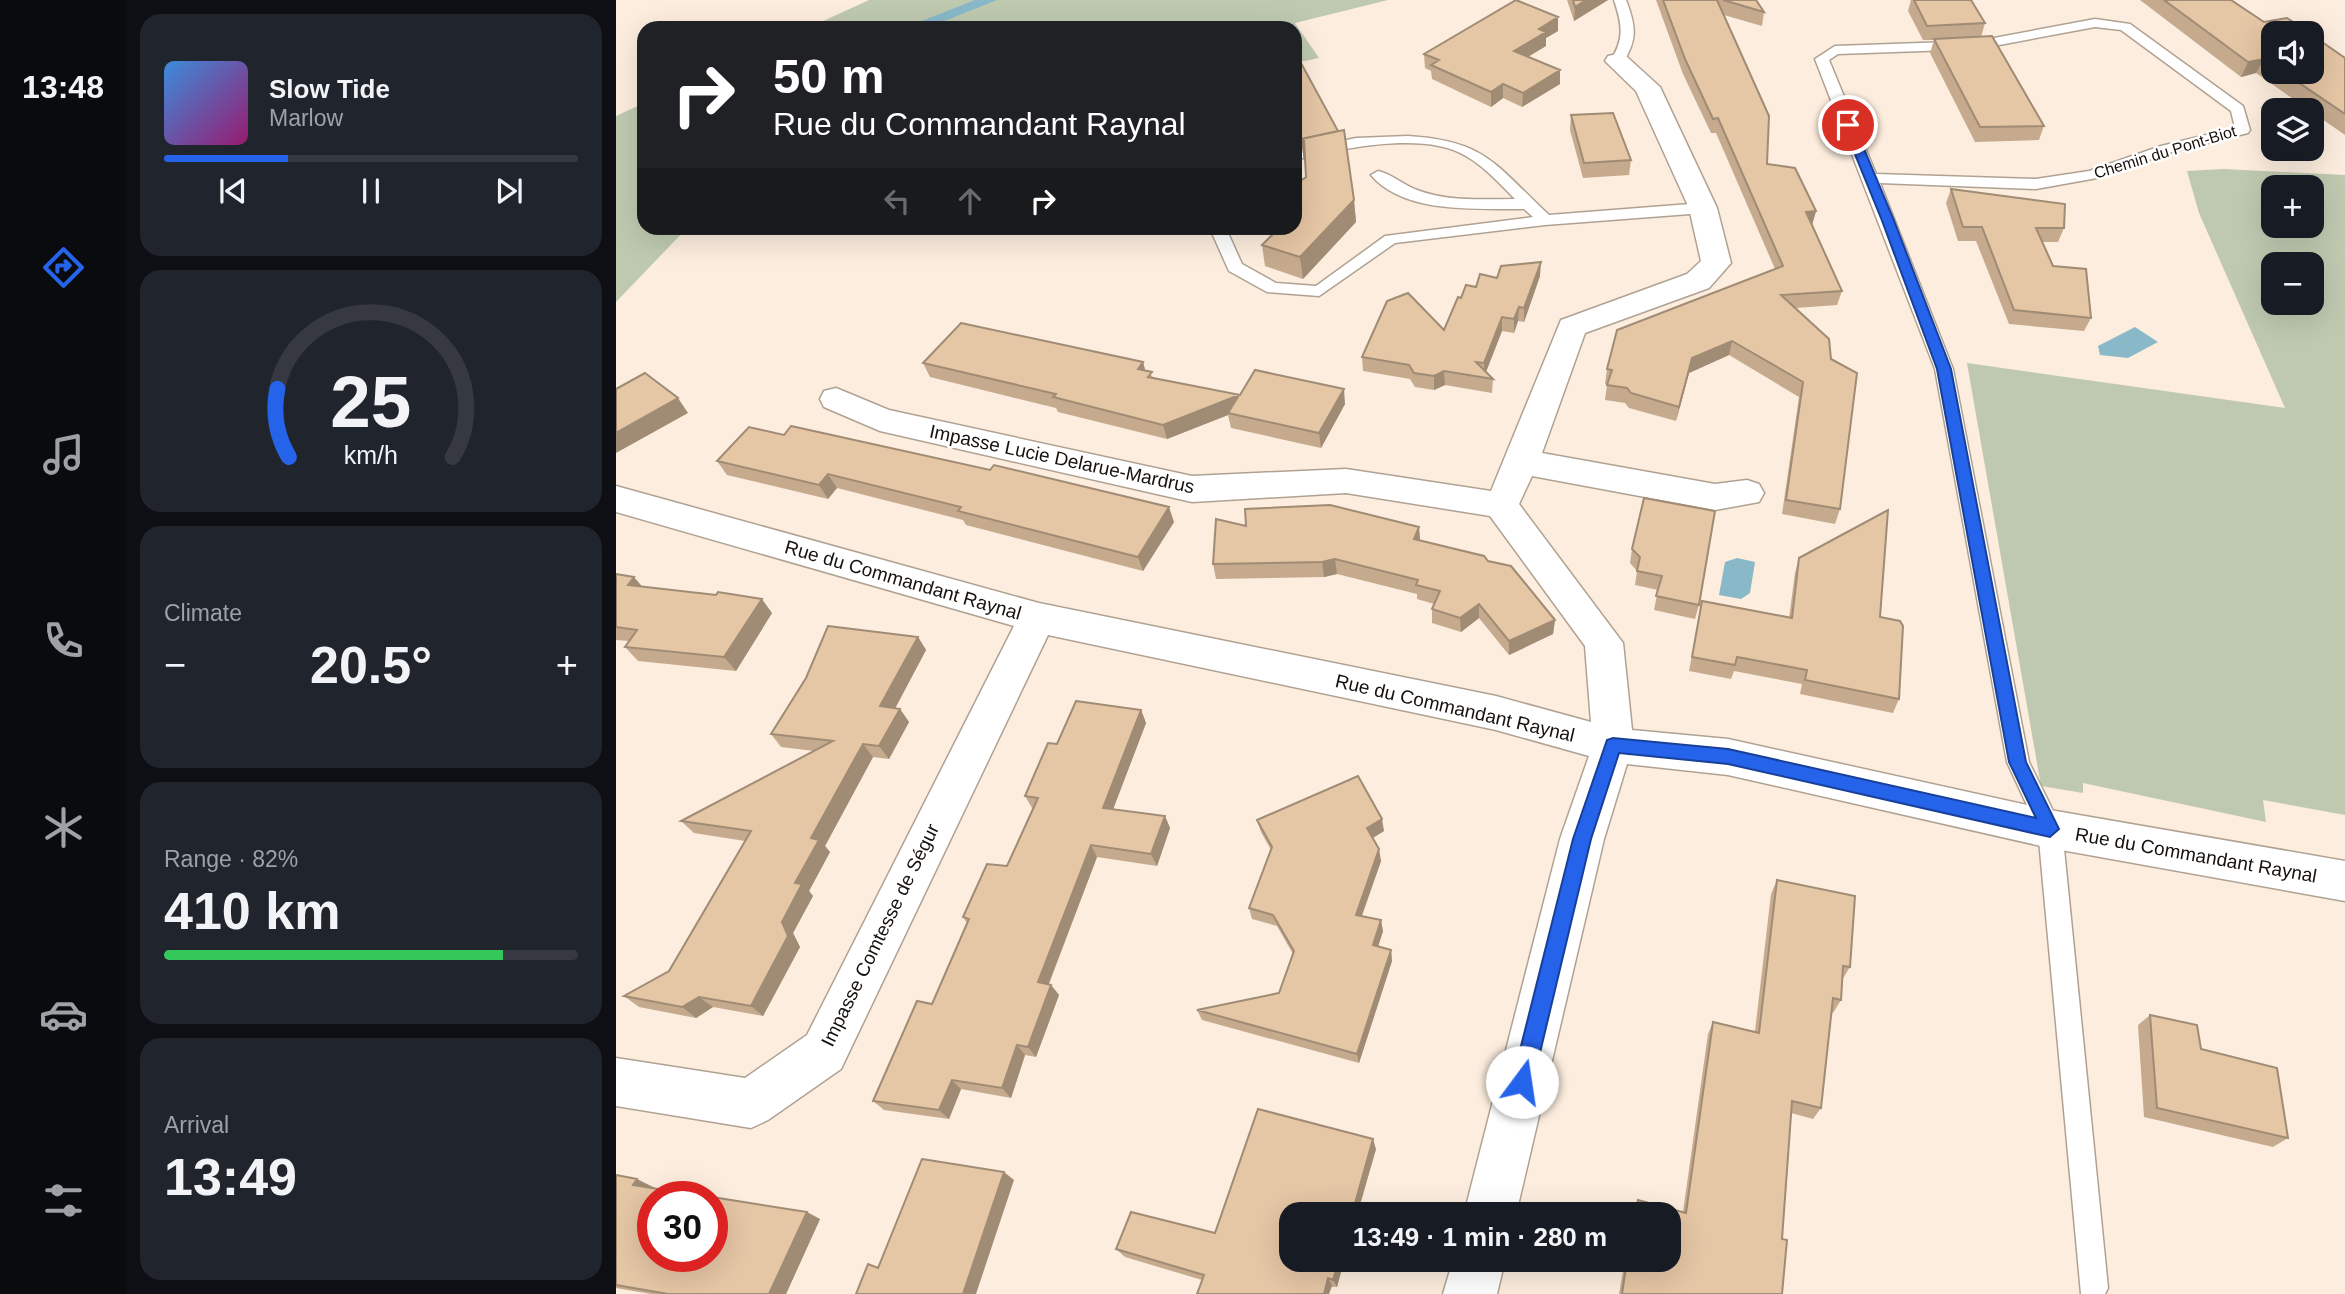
<!DOCTYPE html>
<meta charset="utf-8">
<style>
:root{--surface:#171b24;--page:#20242c;--text:#f1f3f6;--muted:#9ea1a6;--line:#363941;--accent:#2563eb}
body{margin:0;font-family:Helvetica,sans-serif;background:var(--page);color:var(--text);height:100vh;display:flex;flex-direction:column;font-size:26px;white-space:nowrap}
*{box-sizing:border-box;margin:0}
p{font-size:23px;color:var(--muted)}
.icon{flex:none;width:38px;height:38px;fill:none;stroke:currentColor;stroke-width:2;stroke-linecap:round;stroke-linejoin:round}
.map{position:relative;flex:1;overflow:hidden}
.drawer{display:flex;flex-direction:column;gap:14px;padding:14px;background:#0d0f14;width:490px}
.drawer>*{flex:none}
.guide{position:absolute;left:21px;top:21px;width:665px;height:214px;border-radius:21px;box-shadow:0 7px 28px #0002;background:#202124;color:#fff;overflow:hidden}
.controls{position:absolute;left:1645px;top:21px;display:grid;gap:14px}
.controls a{display:grid;place-items:center;width:63px;height:63px;border-radius:14px;background:var(--surface);box-shadow:0 7px 28px #0002;font-size:35px}
.speed{position:absolute;left:21px;top:1181px;display:flex;gap:14px;font-size:35px;font-weight:700;text-align:center}
.speed>*{display:grid;place-content:center;width:91px;height:91px;border-radius:50%;background:var(--surface);box-shadow:0 7px 28px #0002;line-height:1}
.speed .limit{border:10px solid #d22;background:#fff;color:#111}
.pin{position:absolute;display:grid;place-items:center;width:60px;height:60px;color:#fff;margin:-30px;border:4px solid #fff;border-radius:50%;box-shadow:0 2px 7px #0007}
.me{position:absolute;width:77px;margin:-38px;rotate:14deg;stroke-linejoin:round;filter:drop-shadow(0 0 5px #0008)}
.turn{display:flex;align-items:center;gap:24px;height:147px;padding:0 21px;font-size:32px}
.turn .icon{width:91px;height:91px;stroke-width:2.5}
.turn b{display:block;font-size:49px;line-height:60px}
.lanes{display:flex;align-items:center;height:66px;padding:0 21px;background:#0003;justify-content:center;gap:35px;direction:ltr}
.lanes .off{opacity:.35}
.big{font-size:52px;font-weight:800;line-height:1.1}
.drawer .widget{flex:1;display:flex;flex-direction:column;justify-content:center;gap:10px;min-width:0;padding:0 24px;border-radius:21px;background:var(--page)}
.drawer .dial{align-items:center;gap:0}
.dial svg{height:182px;overflow:visible;fill:none;stroke:var(--line);stroke-width:7;stroke-linecap:round;text-anchor:middle}
.dial text{fill:var(--text);stroke:none}
.song{display:flex;align-items:center;gap:21px}
.cover{width:84px;height:84px;border-radius:10px;background:linear-gradient(135deg,hsl(210 70% 55%),hsl(320 70% 35%))}
.played{height:7px;border-radius:4px;background:linear-gradient(90deg,var(--accent) 30%,var(--line) 30%)}
.keys{display:flex;justify-content:space-around;direction:ltr}
.heat{display:flex;justify-content:space-between;align-items:center;font-size:38px;direction:ltr}
.charge{height:10px;border-radius:5px;background:linear-gradient(90deg,#34c759 82%,var(--line) 0)}
.trip{position:absolute;left:663px;top:1202px;width:402px;height:70px;border-radius:21px;background:var(--surface);box-shadow:0 7px 28px #0002;font-weight:800;line-height:70px;text-align:center}
main{display:flex;flex:1;min-height:0}
.menu{display:flex;flex-direction:column;width:126px;justify-content:space-around;align-items:center;background:#090b0e;color:var(--muted)}
.menu .icon{width:49px;height:49px}
.menu .current{color:var(--accent)}
.menu b{font-size:32px;color:var(--text)}
.map>svg:first-child{display:block}
.green{fill:#bfc9b0;fill-rule:evenodd}
.water{fill:#89b9c9}
.lines{fill:none;stroke-linecap:round;stroke-linejoin:round}
.service-casing{stroke:#b0a293;stroke-width:3}
.minor-casing{stroke:#b0a293;stroke-width:3}
.service{fill:#fff;fill-rule:evenodd}
.minor{fill:#fff;fill-rule:evenodd}
.wall{fill:#c5aa8e}
.shaded-wall{fill:#a08b74}
.building{fill:#e5c6a5;stroke:#a08b74;stroke-width:2}
.route{fill:#2563eb;stroke:#184099;stroke-width:2}
.labels{text-anchor:middle;dominant-baseline:central;stroke-width:5;stroke-linejoin:round;paint-order:stroke}
.far-street-label{font-size:16px;fill:#16110c;stroke:#fff}
.street-label{font-size:19px;fill:#16110c;stroke:#fff}
</style>
<main>
<nav class="menu">
<b>13:48</b>
<svg class="icon current" aria-label="directions" viewBox="0 0 24 24"><path d="M12 3l9 9-9 9-9-9zM9 14v-3h6M13 9l2 2-2 2"/></svg>
<svg class="icon" aria-label="music" viewBox="0 0 24 24"><path d="M9 18V5l10-2v13"/><circle cx="6" cy="18" r="3"/><circle cx="16" cy="16" r="3"/></svg>
<svg class="icon" aria-label="phone" viewBox="0 0 24 24"><path d="M5 4h4l2 5-3 2q2 4 5 5l2-3 5 2v4C11 20 4 13 5 4z"/></svg>
<svg class="icon" aria-label="climate" viewBox="0 0 24 24"><path d="M12 3v18M4 7l16 10M4 17L20 7"/></svg>
<svg class="icon" aria-label="car" viewBox="0 0 24 24"><path d="M5 17H2v-5l4-1 3-4h7l3 4 3 1v5h-3M9 17h6M6 11h13"/><circle cx="7" cy="17" r="2"/><circle cx="17" cy="17" r="2"/></svg>
<svg class="icon" aria-label="filters" viewBox="0 0 24 24"><path d="M4 7h16M4 17h16"/><circle cx="9" cy="7" r="2"/><circle cx="15" cy="17" r="2"/></svg>
</nav>
<section class="drawer">
<div class="widget">
<div class="song"><i class="cover"></i><div><b>Slow Tide</b><p>Marlow</p></div></div>
<div class="played"></div>
<div class="keys"><svg class="icon" aria-label="previous" viewBox="0 0 24 24"><path d="M18 5L8 12l10 7zM5 5v14"/></svg><svg class="icon" aria-label="pause" viewBox="0 0 24 24"><path d="M8 5v14M16 5v14"/></svg><svg class="icon" aria-label="next" viewBox="0 0 24 24"><path d="M6 5l10 7-10 7zM19 5v14"/></svg></div>
</div>
<div class="widget dial"><svg viewBox="0 0 100 80">
<path d="M14 69A42 42 0 1 1 86 69"/>
<path d="M14 69A42 42 0 0 1 9 39" stroke="#2563eb"/>
<text x="50" y="56" font-size="32" font-weight="700">25</text>
<text x="50" y="72" font-size="11">km/h</text>
</svg></div>
<div class="widget"><p>Climate</p>
<div class="heat"><a>−</a><b class="big">20.5°</b><a>+</a></div>
</div>
<div class="widget"><p>Range · 82%</p><b class="big">410 km</b><div class="charge"></div></div>
<div class="widget"><p>Arrival</p><b class="big">13:49</b></div>
</section>
<div class="map">
<svg width="1729" height="1294" viewBox="0 0 1729 1294">
<rect width="100%" height="100%" fill="#fcedde"/>
<path class="green" d="M253,0h519l-93,23 24,35 -24,5v-35h-487z
M28,103v125h43l-71,74v-186z
M1607,169l122,6v640l-82,-15 3,22 -183,-39v10l-42,-7 -74,-423 318,45 -86,-195 -12,-42zM1696,187v39h-39v-39zM1657,264h39v39h-39z"/>
<path class="water" d="M359,0h22l-70,28h-23z
M1519,327l23,15 -30,16 -28,-3 -2,-9z
M1121,558l18,4 -5,31 -9,6 -22,-4 6,-33z"/>
<g class="lines">
<defs>
<path id="service" d="M998,0h12c10,26 12,40 -4,64l-5,1 -7,-4c15,-22 12,-37 4,-61z
M1479,19l35,5 113,82 7,24 -2,3 -77,19 -74,26 -61,11 -156,-6 73,186 76,393 33,67 46,459 -3,6h-24l-43,-465 -31,-67 -72,-393 -120,-310 20,-13 143,-5zM1479,27l26,3 110,81 4,17 -74,18 -72,25 -53,8 -160,-5 -47,-114 9,-6 140,-5z
M792,136c79,5 87,29 141,79l154,-12 8,5 -8,5 -158,12 -150,18 -76,53 -52,-4 -38,-21 -17,-38 2,-5h14v5l14,31 34,19 40,3 69,-50 148,-19 -9,-8c-47,-1 -119,6 -153,-34l7,-4c14,3 25,14 39,19 31,12 66,9 98,9 -15,-15 -30,-32 -49,-43 -42,-26 -127,-7 -171,4v-9l61,-13z"/>
<path id="minor" d="M1001,54l9,2 34,31 57,121 14,55 -22,25 -124,45 -43,120 173,31 32,-4 12,4 5,9 -5,9 -44,8 -183,-34 -13,28 104,139 9,87 96,9 322,71 295,51v40l-295,-53 -322,-73 -101,-11 -23,75 -88,375h-52l96,-375 29,-83 -93,-26 -448,-95 -207,434 -73,51 -17,8 -135,-22v-48l129,20 62,-43 207,-409 -398,-114v-26l423,117 457,93 95,26 -6,-76 -95,-130 -144,-23 -154,9 -312,-71 -56,-24 -4,-8 4,-8 12,-3 53,22 303,66 154,-7 145,22 70,-171 126,-46 14,-13 -12,-53 -53,-117 -31,-30 3,-5z
M837,1260h52l-8,34h-54z"/>
</defs>
<use href="#service" class="service-casing"/>
<use href="#minor" class="minor-casing"/>
<use href="#service" class="service"/>
<use href="#minor" class="minor"/>
</g>
<path class="wall" d="M951,0h41l-34,21z
M1040,0h100l8,12 -2,14 -38,-11 43,149 49,47 -4,14 30,66 -5,14 -41,3 44,201 -5,15 -53,-10 17,-117 -70,-42 -40,18 -13,48 -47,-13 -4,-5 -20,-3 2,-15 -2,-1 2,-15 168,-100 -59,-136h-5l-28,-59z
M1295,0h60l14,23 -4,14 63,89 -5,14 -64,2 -45,-89 4,-13h-11l-15,-29z
M1524,0h91l42,33v39h39l33,-14v77l-33,-23v-2h-3l-53,-37 -15,4z
M942,17v14l-12,7v8l-18,11 32,27 -38,23 -19,-9 -12,9 -59,-28 -1,-8 -6,-3 -1,-14z
M679,93l59,107 2,22 -53,57 -38,-13 -3,-21 33,-17 11,-51 -1,-17 -1,1z
M955,115l60,45 -2,15 -46,3 -13,-48z
M1335,189l113,39 -6,14h-16l11,24 38,52 -7,13 -75,-7 -33,-83h-18l-12,-38z
M924,276l-16,46 -6,-1 -4,12 -12,-2 -16,41 7,7 -1,14 -47,-8 -11,5 -19,-3 -5,-8 -47,-8 -1,-14 82,-27 32,-43 21,-9z
M527,362l2,8 9,8 86,17 105,9 -24,44 -90,-20 -3,-13 -61,24 -109,-27 -2,-4 -126,-31 -7,-14z
M133,427l425,95 -31,49 -177,-46 -3,-5 -126,-32 -9,11 -101,-24 -10,-14z
M630,526l173,1 1,14 68,20 67,59 -2,14 -44,21 -30,-37 -18,14 -29,-9v-14l2,-5 -17,-5v-5l-80,-20 -13,3 -108,2 -3,-15z
M1016,549l67,56 -4,14 -41,-9 4,-20 -23,-5 2,-14 -7,-8z
M1183,558l81,59 19,82 -6,14 -93,-19 2,-10 -68,-13 -3,8 -42,-8 13,-70 87,17 6,-45z
M0,574l26,13 130,26 -36,58 -98,-10 -13,-14 4,-6 -13,-1z
M302,637l8,13 -31,58 5,1 9,13 -20,37 -16,-2 -48,89 5,6 -21,39 4,5 -20,37 7,14 -37,69 -50,-9 -17,11 -57,-11 -15,-11 45,-25 76,-130 -51,-8 -13,-12 133,-70 -33,-4 -10,-13z
M525,710l5,13 -33,86 52,7 5,12 -13,38 -60,-9 -48,127 2,1 8,10 -23,62 -11,-2 -14,43 -50,-9 -12,30 -65,-9 -11,-9 59,-97 35,-81 -4,-6 44,-51 26,-57 -1,-1 -7,-12 32,-52z
M641,820l127,11 -11,7 8,23 -19,55 21,15 -5,16 13,3 1,11 -33,102 -157,-43 -5,-10 82,-17 14,-39 -16,-28 -25,-7 -3,-11 22,-58 -10,-18z
M1161,880l73,87 -8,13 -1,20 -8,13 -2,-1 -10,96 -8,11 -22,-6 -9,126v55h-163l6,-34h45v-46h-37l1,-5 4,-9 45,12 25,-178 5,-12 42,9 16,-137z
M1534,1015l138,123 -15,9 -129,-30 -6,-92z
M760,1149l-39,138 -135,-7 -77,-23 -9,-8 99,-16z
M0,1175l37,12 -1,1 168,31 -34,75h-135l-35,-6z"/>
<path class="shaded-wall" d="M970,0h22l-34,21 1,-14z
M942,17v14l-12,7v8l-32,19v-14l25,-22z
M1648,59l-8,14 -15,4 7,-15z
M944,70v14l-38,23 1,-14z
M887,84v14l-12,9v-15z
M722,131l-32,29 -2,1 -3,-22z
M738,200l2,22 -53,57 -3,-22z
M1200,211l-4,14 -6,-13z
M925,262l-1,14 -16,46v-14z
M903,307l-1,14 -4,12v-14z
M886,317v14l-18,46v-14z
M1116,341l-3,14 -40,18 -13,48 3,-14 13,-49z
M527,362l4,15 -9,-8z
M828,371l1,14 -11,5v-14z
M728,389l1,15 -24,44 -2,-15z
M623,395l-11,18v2l-61,24 -4,-14z
M62,398l10,15 -72,40v-20z
M212,474l9,14 -9,11 -9,-14z
M553,507l5,15 -31,49 -5,-14z
M803,527l1,14 -6,-2z
M719,559l2,15 -13,3 -2,-15z
M18,577l12,14 -18,-6z
M146,599l10,14 -36,58 -12,-14z
M863,604v14l-18,14 -1,-14z
M939,620l-2,14 -44,21v-14z
M302,637l8,13 -37,70 -9,-14z
M284,709l9,13 -20,37 -10,-13z
M525,710l5,13 -37,97 -6,-12z
M247,744l10,13 -48,89 5,6 -21,39 4,5 -20,37 7,14 -37,69 -12,-10 60,-168z
M549,816l5,12 -13,38 -6,-12z
M766,819l2,12 -15,9 -2,-12z
M475,845l6,12 -52,136 -7,-11z
M763,849l2,12 -23,65 -2,-11z
M765,920l2,11 -8,25 -2,-11z
M775,950l1,11 -33,102 -2,-9z
M435,985l8,10 -23,62 -8,-10z
M83,997l14,10 -17,11 -14,-11z
M401,1045l8,10 -14,43 -9,-10z
M336,1080l9,9 -12,30 -10,-9z
M757,1139l3,10 -19,65h-5z
M388,1172l10,8 -38,114h-13z
M21,1179l16,8 -4,6 -16,-8z
M191,1212l13,7 -34,75h-17z
M723,1260h5l-7,27 -4,-7z
M712,1278l4,8 -3,8h-5z"/>
<path class="building" d="M900,0l42,17 -19,12 7,3 -32,19 46,19 -37,23 -20,-9 -12,8 -60,-27 8,-5 -15,-6z
M957,0h13l-11,7z
M1047,0h54l52,116 -2,48 28,4 21,43 -10,1 36,79 -61,4 48,44 2,20 26,14 -17,136 -54,-9 17,-118 -71,-41 -40,17 -13,49 -48,-14 -4,-5 -20,-3 5,-15 -5,-1 10,-39 166,-64 -65,-148 -5,1 -28,-60z
M1107,0h33l8,12z
M1298,0h57l14,23 -58,3z
M1548,0h67l33,22 23,-4 23,15h-37v32l-9,-6 -16,3z
M1696,35l33,23v56l-62,-42h29z
M1376,36l52,90 -64,1 -46,-88z
M679,52l43,79 -37,8 -6,-46z
M997,113l18,47 -47,3 -13,-48z
M728,130l10,70 -54,57 -38,-12 17,-17h16v-43l11,-8 -2,-38h-3z
M1335,189l114,15 -1,24h-28l17,38 33,3 5,49 -77,-8 -32,-83h-19z
M925,262l-17,46 -5,-1 -5,12 -12,-2 -18,46 -8,-1 17,17 -49,-8 -10,5 -20,-3 -5,-8 -47,-8 25,-56 21,-8 36,37 14,-33 3,1 5,-13 10,2 4,-13 17,4 4,-12z
M345,323l182,39 -5,7 14,3 -4,5 92,18 15,-25 89,19 -25,44 -91,-20 11,-18 -76,30 -110,-28 3,-3 -133,-31z
M29,373l33,25 -62,35v-44z
M175,426l199,44 4,-5 175,42 -31,50 -180,-46 3,-4 -133,-33 -9,11 -102,-24 32,-34 35,8z
M1028,498l71,13 -16,94 -43,-9 6,-20 -25,-5 3,-14 -8,-8z
M714,505l89,22 -5,12 70,17 4,5 23,5 44,54 -46,21 -30,-37 -19,14 -28,-9 8,-18 -24,-6 2,-5 -83,-21 -13,3 -109,2 3,-45 30,7 -1,-17z
M1272,510l-8,107 20,4 3,5 -4,73 -94,-19 2,-10 -70,-13 -2,8 -43,-8 10,-56 90,17 7,-60z
M0,574l18,3 -6,8 88,10 2,-3 44,7 -38,58 -99,-10 12,-17 -21,-3z
M212,626l90,11 -38,69 20,3 -21,37 -16,-2 -52,94 8,2 -24,43 7,1 -20,38 6,14 -37,70 -52,-9 -17,10 -58,-11 45,-25 82,-140 -70,-10 152,-80 -62,-7 35,-56z
M460,701l65,9 -38,98 62,8 -14,38 -60,-9 -53,137 13,3 -23,62 -11,-2 -15,43 -50,-8 -13,30 -66,-9 44,-100 15,3 37,-85 -6,-2 24,-53 20,2 31,-68 -13,-2 23,-53 9,1z
M742,776l24,43 -15,9 12,21 -23,66 25,5 -8,25 18,5 -34,104 -160,-44 82,-17 15,-42 -21,-36 -24,-7 23,-61 -15,-27z
M1161,880l78,16 -5,71 -7,-1 -2,34 -8,-2 -12,110 -29,-7 -10,138 5,1 -5,54h-160l5,-34h43v-46h-35l3,-14 48,13 27,-191 46,11z
M1534,1015l47,10 4,24 76,19 11,70 -131,-30z
M642,1109l115,30 -21,75h-60v46h47l-6,20 -5,-2 -4,16h-127l7,-19 -88,-26 15,-37 84,21z
M306,1159l82,13 -41,122h-107l12,-30 10,4z
M0,1175l21,4 -4,6 76,12h-56v59h59v-59l95,15 -38,82h-101l-52,-9z"/>
<path class="route" d="M1232,122l6,3 39,93 58,151 75,393 33,67 -9,8 -322,-73 -109,-11 -28,86 -58,243 -3,7 -8,3 -7,-3 -3,-7 61,-243 34,-99 6,-2 115,11 308,69 -27,-56 -72,-393 -56,-151 -38,-93z"/>
<g class="labels">
<g class="far-street-label">
<text transform="translate(1549 152) rotate(-17)">Chemin du Pont-Biot</text>
</g>
<g class="street-label">
<text transform="translate(446 459) rotate(12)">Impasse Lucie Delarue-Mardrus</text>
<text transform="translate(287 580) rotate(16)">Rue du Commandant Raynal</text>
<text transform="translate(839 708) rotate(13)">Rue du Commandant Raynal</text>
<text transform="translate(1580 855) rotate(10)">Rue du Commandant Raynal</text>
<text transform="translate(264 935) rotate(-64)">Impasse Comtesse de Ségur</text>
</g>
</g>
</svg>
<div class="controls">
<a><svg class="icon" aria-label="sound" viewBox="0 0 24 24"><path d="M4 9h4l5-4v14l-5-4H4zM17 9q2 3 0 6"/></svg></a>
<a><svg class="icon" aria-label="layers" viewBox="0 0 24 24"><path d="M12 4l9 5-9 5-9-5zM3 14l9 5 9-5"/></svg></a>
<a>+</a>
<a>−</a>
</div>
<div class="speed"><div class="limit">30</div></div>
<div class="pin" style="left:1232px;top:125px;background:#d93025"><svg class="icon" aria-label="arrive" viewBox="0 0 24 24"><path d="M6 21V4h12l-3 4 3 4H6"/></svg></div>
<svg class="me" style="left:906px;top:1082px" viewBox="-20 -20 40 40"><circle r="19" fill="#fff"/><path d="M0-13L10 11 0 6-10 11z" fill="#2563eb"/></svg>
<div class="trip">13:49 · 1 min · 280 m</div>
<div class="guide">
<div class="turn"><svg class="icon" aria-label="right" viewBox="0 0 24 24"><path d="M7 20v-9h11M14 6l5 5-5 5"/></svg><div><b>50 m</b>Rue du Commandant Raynal</div></div>
<div class="lanes"><svg class="icon off" aria-label="left" viewBox="0 0 24 24"><path d="M17 20v-9H6M10 6l-5 5 5 5"/></svg><svg class="icon off" aria-label="ahead" viewBox="0 0 24 24"><path d="M12 20V5M6 11l6-6 6 6"/></svg><svg class="icon" aria-label="right" viewBox="0 0 24 24"><path d="M7 20v-9h11M14 6l5 5-5 5"/></svg></div>
</div>
</div>
</main>
